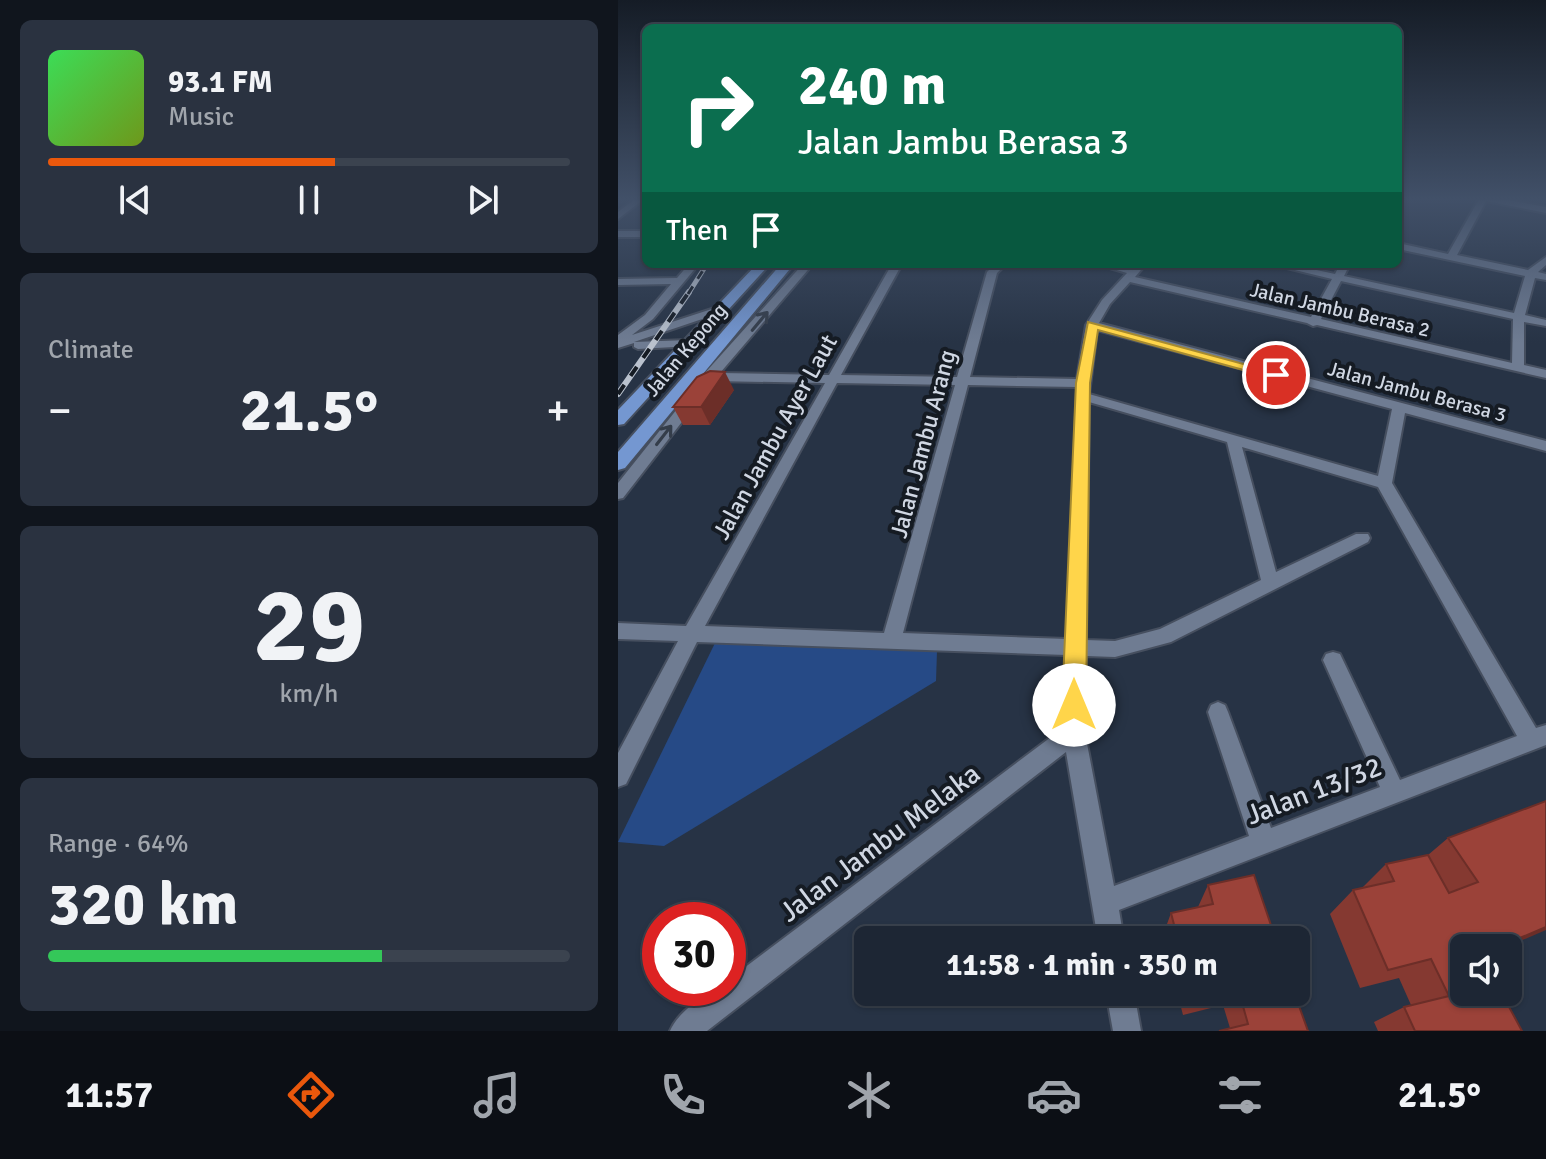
<!DOCTYPE html>
<meta charset="utf-8">
<style>
:root{--surface:#1d2634;--page:#2a3240;--text:#f1f3f6;--muted:#a0a5ac;--line:#3b434f;--accent:#ea580c}
body{margin:0;font-family:Signika,sans-serif;background:var(--page);color:var(--text);height:100vh;display:flex;flex-direction:column;font-size:30px;white-space:nowrap}
*{box-sizing:border-box;margin:0}
p{font-size:26px;color:var(--muted)}
.icon{flex:none;width:44px;height:44px;fill:none;stroke:currentColor;stroke-width:2;stroke-linecap:round;stroke-linejoin:round}
.map{position:relative;flex:1;overflow:hidden}
.sheet{display:flex;flex-direction:column;gap:20px;padding:20px;background:#10151d;width:618px}
.sheet>*{flex:none}
.guide{position:absolute;left:24px;top:24px;width:760px;height:244px;border-radius:12px;box-shadow:0 2px 6px #0004,0 0 0 2px var(--line);background:#0b6e4f;color:#fff;overflow:hidden}
.buttons{position:absolute;left:832px;top:934px;display:grid;gap:16px}
.buttons a{display:grid;place-items:center;width:72px;height:72px;border-radius:12px;background:var(--surface);box-shadow:0 2px 6px #0004,0 0 0 2px var(--line);font-size:40px}
.speed{position:absolute;left:24px;top:902px;display:flex;gap:16px;font-size:40px;font-weight:700;text-align:center}
.speed>*{display:grid;place-content:center;width:104px;height:104px;border-radius:50%;background:var(--surface);box-shadow:0 2px 6px #0004,0 0 0 2px var(--line);line-height:1}
.speed .limit{border:12px solid #d22;background:#fff;color:#111}
.pin{position:absolute;display:grid;place-items:center;width:68px;height:68px;color:#fff;margin:-34px;border:4px solid #fff;border-radius:50%;box-shadow:0 2px 8px #0007}
.me{position:absolute;width:88px;margin:-44px;rotate:0deg;stroke-linejoin:round;filter:drop-shadow(0 0 6px #0008)}
.turn{display:flex;align-items:center;gap:28px;height:168px;padding:0 24px;font-size:36px}
.turn .icon{width:104px;height:104px;stroke-width:2.5}
.turn b{display:block;font-size:56px;line-height:68px}
.then{display:flex;align-items:center;height:76px;padding:0 24px;background:#0003;gap:16px;font-size:30px}
.big{font-size:60px;font-weight:700;line-height:1.1}
.sheet .tile{flex:1;display:flex;flex-direction:column;justify-content:center;gap:12px;min-width:0;padding:0 28px;border-radius:12px;background:var(--page)}
.sheet .dial{align-items:center;gap:0}
.dial b{font-size:104px;line-height:1}
.song{display:flex;align-items:center;gap:24px}
.cover{width:96px;height:96px;border-radius:12px;background:linear-gradient(135deg,hsl(130 70% 55%),hsl(80 70% 35%))}
.played{height:8px;border-radius:4px;background:linear-gradient(90deg,var(--accent) 55%,var(--line) 55%)}
.keys{display:flex;justify-content:space-around;direction:ltr}
.heat{display:flex;justify-content:space-between;align-items:center;font-size:44px;direction:ltr}
.charge{height:12px;border-radius:6px;background:linear-gradient(90deg,#34c759 64%,var(--line) 0)}
.trip{position:absolute;left:236px;top:926px;width:456px;height:80px;border-radius:12px;background:var(--surface);box-shadow:0 2px 6px #0004,0 0 0 2px var(--line);font-weight:700;line-height:80px;text-align:center}
.tab-bar{display:flex;height:128px;justify-content:space-around;align-items:center;background:#0c0f15;color:var(--muted)}
.tab-bar .icon{width:56px;height:56px}
.tab-bar .on{color:var(--accent)}
.tab-bar b{font-size:36px;color:var(--text)}
main{display:flex;flex:1;min-height:0}
.map>svg:first-child{display:block}
.green{fill:#264a86}
.lines{fill:none;stroke-linecap:round;stroke-linejoin:round}
.minor-casing{stroke:#464f5f;stroke-width:4}
.primary-casing{stroke:#464f5f;stroke-width:4}
.minor{fill:#6f7c92;fill-rule:evenodd}
.primary{fill:#7497d1;fill-rule:evenodd}
.rail-far1-casing{stroke:#bac2ce;stroke-width:5}
.rail-casing{stroke:#bac2ce;stroke-width:6}
.rail-far1{stroke:#151b23;stroke-width:3;stroke-dasharray:9;stroke-linecap:butt}
.rail{stroke:#151b23;stroke-width:4;stroke-dasharray:11;stroke-linecap:butt}
.wall{fill:#853931}
.shaded-wall{fill:#6c2e28}
.building{fill:#9b4239;stroke:#6c2e28;stroke-width:2}
.oneway{stroke:#343d4a}
.route{fill:#ffd54a;stroke:#a68a30;stroke-width:2}
.labels{text-anchor:middle;dominant-baseline:central;stroke-width:8;stroke-linejoin:round;paint-order:stroke}
.far-street-label{font-size:20px;fill:#d0d7e3;stroke:#151b23}
.street-label{font-size:24px;fill:#d0d7e3;stroke:#151b23}
.near-street-label{font-size:28px;fill:#d0d7e3;stroke:#151b23}
</style>
<main>
<section class="sheet">
<div class="tile">
<div class="song"><i class="cover"></i><div><b>93.1 FM</b><p>Music</p></div></div>
<div class="played"></div>
<div class="keys"><svg class="icon" aria-label="previous" viewBox="0 0 24 24"><path d="M18 5L8 12l10 7zM5 5v14"/></svg><svg class="icon" aria-label="pause" viewBox="0 0 24 24"><path d="M8 5v14M16 5v14"/></svg><svg class="icon" aria-label="next" viewBox="0 0 24 24"><path d="M6 5l10 7-10 7zM19 5v14"/></svg></div>
</div>
<div class="tile"><p>Climate</p>
<div class="heat"><a>−</a><b class="big">21.5°</b><a>+</a></div>
</div>
<div class="tile dial"><b>29</b><p>km/h</p></div>
<div class="tile"><p>Range · 64%</p><b class="big">320 km</b><div class="charge"></div></div>
</section>
<div class="map">
<svg width="928" height="1031" viewBox="0 0 928 1031">
<rect width="100%" height="100%" fill="#273345"/>
<path class="green" d="M97,643l222,8 -1,30 -272,165 -46,-4z"/>
<g class="lines">
<defs>
<path id="minor" d="M17,199h9l-26,20v-7z
M861,199h23l44,8v6l-60,-12 -29,54 71,15 18,-13v8l-8,7 8,2v6l-11,-2 -10,37 21,5v6l-22,-4v43l22,5v8l-229,-53 -4,1 -6,-3 -177,-41 -20,22 -11,19 447,118v10l-141,-38 -13,70 144,245 10,-3v20l-427,165 5,30h-26l-32,-188 -359,279h-37c7,-18 39,-43 58,-43v-8l335,-252 3,-73 -369,-13 -71,142 -8,3v-34l60,-112 -60,-2v-16l68,3 139,-243 -111,-2 -7,4 -6,-4 3,-7 99,-110h10l-93,109 109,2 63,-111h10l-61,111 116,2 30,-105 8,-8h11l-9,9 -27,104 107,2 9,-54 16,-25 25,-27 -31,-9 36,4 4,-4h10l-11,13 176,40 21,-38 -62,-15h19l46,10 5,-10h10l-6,12 170,37 11,-37 -127,-27v-6l50,11zM723,281l172,38 -1,44 -191,-44zM479,330l295,79 -14,67 -289,-82zM219,383l118,2 -71,248 -179,-7zM350,385l109,2 -10,252 -164,-6zM471,402l138,40 34,138 -101,49 -45,12 -29,-1zM624,447l136,40 139,249 -117,44 -60,-126 -7,-2 -7,2 -3,6 57,127 -109,41 -43,-116 -3,-7 -7,-3 -7,3 -3,7 41,124 -135,50 -29,-153 1,-77 29,1 56,-15 197,-100 2,-4 -2,-4h-12l-80,38z
M0,231h28v6h-28z
M71,264h10l-46,55 -21,16 86,-28h8v4l-92,31 54,-2 4,2v4l-54,3 -4,-2v-4l-16,5v-13l27,-20 26,-31 -53,1v-6l59,-1z
M72,398l5,1v6l-72,93 -5,1v-16l67,-84z
M488,992h28l7,39h-28z"/>
<path id="primary" d="M139,264h13l-146,160 -6,1v-15z
M163,264h13l-169,204 -7,2v-18z"/>
</defs>
<use href="#minor" class="minor-casing"/>
<use href="#primary" class="primary-casing"/>
<use href="#minor" class="minor"/>
<use href="#primary" class="primary"/>
<defs>
<path id="rail-far1" d="M70,294l19,-30"/>
<path id="rail" d="M0,394l71,-102"/>
</defs>
<use href="#rail-far1" class="rail-far1-casing"/>
<use href="#rail" class="rail-casing"/>
<use href="#rail-far1" class="rail-far1"/>
<use href="#rail" class="rail"/>
</g>
<path class="wall" d="M116,390l-24,35h-27l-10,-18z
M928,801l-82,147 58,83h-144l-4,-9 30,-15 7,-2 -12,-27 -39,10 -30,-74 23,-24 9,-2 24,-24 42,-9 20,-17z
M590,885l68,55h-111l-2,-5 8,-22 27,-6z
M559,992h117l14,39 -78,-3 -7,-23 -40,10z"/>
<path class="shaded-wall" d="M107,372l9,18 -24,35 -9,-18z
M928,927v3l-42,18h-8z"/>
<path class="building" d="M92,371l15,1 -24,35h-28l24,-30z
M928,801v126l-50,21h-32v44h37l21,39h-107l-11,-24 45,-11 -18,-37 -43,11 -35,-80 41,-9 -8,-17 42,-9 21,38 29,-11 -30,-44z
M636,875l22,65h-98l-7,-27 42,-9 -5,-19z
M573,992h34l-32,8z
M621,992h55l14,39h-89l29,-7z"/>
<defs><path id="oneway-shaft" d="M-6 0H5M1.5-3L5.5 0L1.5 3" fill="none" stroke-width="1.6" stroke-linecap="round" stroke-linejoin="round" transform="scale(2)"/></defs>
<g class="oneway">
<use href="#oneway-shaft" transform="translate(142 321) rotate(-50)"/>
<use href="#oneway-shaft" transform="translate(46 435) rotate(-52)"/>
</g>
<linearGradient id="sky" x2="0" y2="1"><stop stop-color="#151c26"/><stop offset="0.58" stop-color="#415068"/><stop offset="1" stop-color="#415068" stop-opacity="0"/></linearGradient>
<rect width="928" height="343" fill="url(#sky)"/>
<path class="route" d="M470,322l196,53 -8,4 -178,-49 -8,53 -4,322 -4,8 -8,3 -9,-3 -3,-8 14,-322z"/>
<g class="labels">
<g class="far-street-label">
<text transform="translate(722 310) rotate(13)">Jalan Jambu Berasa 2</text>
<text transform="translate(68 350) rotate(-50)">Jalan Kepong</text>
<text transform="translate(799 392) rotate(15)">Jalan Jambu Berasa 3</text>
</g>
<g class="street-label">
<text transform="translate(157 437) rotate(-61)">Jalan Jambu Ayer Laut</text>
<text transform="translate(305 444) rotate(-75)">Jalan Jambu Arang</text>
</g>
<g class="near-street-label">
<text transform="translate(696 791) rotate(-21)">Jalan 13/32</text>
<text transform="translate(262 843) rotate(-37)">Jalan Jambu Melaka</text>
</g>
</g>
</svg>
<div class="buttons">
<a><svg class="icon" aria-label="sound" viewBox="0 0 24 24"><path d="M4 9h4l5-4v14l-5-4H4zM17 9q2 3 0 6"/></svg></a>
</div>
<div class="speed"><div class="limit">30</div></div>
<div class="pin" style="left:658px;top:375px;background:#d93025"><svg class="icon" aria-label="arrive" viewBox="0 0 24 24"><path d="M6 21V4h12l-3 4 3 4H6"/></svg></div>
<svg class="me" style="left:456px;top:705px" viewBox="-20 -20 40 40"><circle r="19" fill="#fff"/><path d="M0-13L10 11 0 6-10 11z" fill="#ffd54a"/></svg>
<div class="trip">11:58 · 1 min · 350 m</div>
<div class="guide">
<div class="turn"><svg class="icon" aria-label="right" viewBox="0 0 24 24"><path d="M7 20v-9h11M14 6l5 5-5 5"/></svg><div><b>240 m</b>Jalan Jambu Berasa 3</div></div>
<div class="then">Then<svg class="icon" aria-label="arrive" viewBox="0 0 24 24"><path d="M6 21V4h12l-3 4 3 4H6"/></svg></div>
</div>
</div>
</main>
<nav class="tab-bar">
<b>11:57</b>
<svg class="icon on" aria-label="directions" viewBox="0 0 24 24"><path d="M12 3l9 9-9 9-9-9zM9 14v-3h6M13 9l2 2-2 2"/></svg>
<svg class="icon" aria-label="music" viewBox="0 0 24 24"><path d="M9 18V5l10-2v13"/><circle cx="6" cy="18" r="3"/><circle cx="16" cy="16" r="3"/></svg>
<svg class="icon" aria-label="phone" viewBox="0 0 24 24"><path d="M5 4h4l2 5-3 2q2 4 5 5l2-3 5 2v4C11 20 4 13 5 4z"/></svg>
<svg class="icon" aria-label="climate" viewBox="0 0 24 24"><path d="M12 3v18M4 7l16 10M4 17L20 7"/></svg>
<svg class="icon" aria-label="car" viewBox="0 0 24 24"><path d="M5 17H2v-5l4-1 3-4h7l3 4 3 1v5h-3M9 17h6M6 11h13"/><circle cx="7" cy="17" r="2"/><circle cx="17" cy="17" r="2"/></svg>
<svg class="icon" aria-label="filters" viewBox="0 0 24 24"><path d="M4 7h16M4 17h16"/><circle cx="9" cy="7" r="2"/><circle cx="15" cy="17" r="2"/></svg>
<b>21.5°</b>
</nav>
